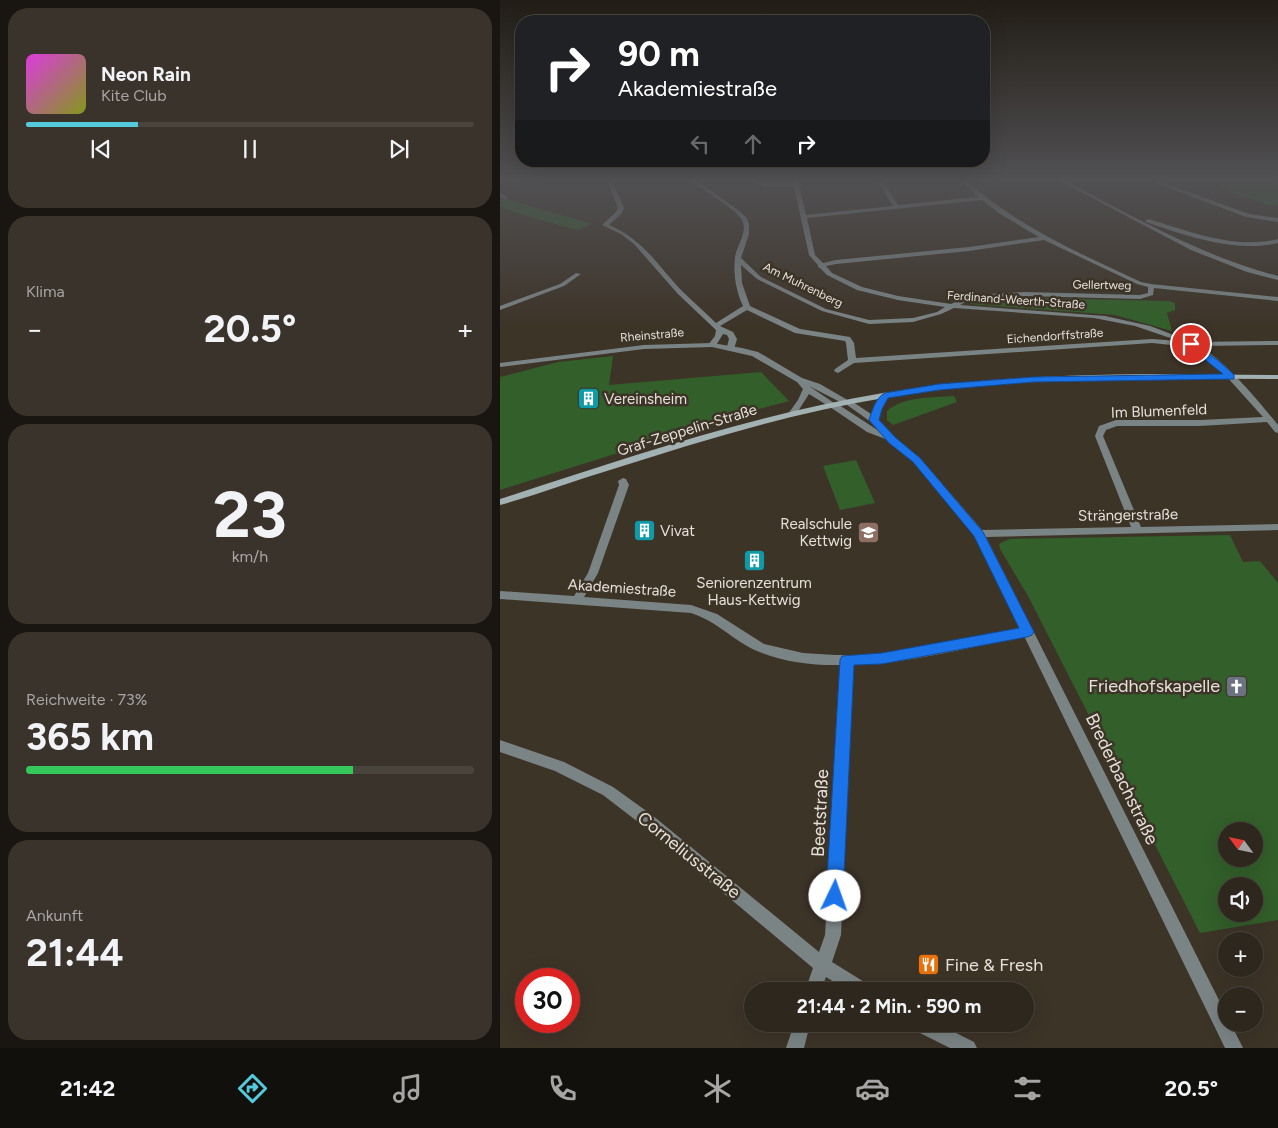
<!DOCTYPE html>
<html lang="de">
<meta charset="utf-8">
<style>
:root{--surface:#2e271e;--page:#3a332b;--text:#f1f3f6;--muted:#a7a5a4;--line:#49443c;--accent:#54cadd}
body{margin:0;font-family:Figtree,sans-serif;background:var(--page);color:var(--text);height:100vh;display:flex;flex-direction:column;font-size:19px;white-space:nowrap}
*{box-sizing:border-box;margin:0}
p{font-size:16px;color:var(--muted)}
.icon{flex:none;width:28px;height:28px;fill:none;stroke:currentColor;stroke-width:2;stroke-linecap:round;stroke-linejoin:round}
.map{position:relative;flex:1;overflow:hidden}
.details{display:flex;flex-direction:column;gap:8px;padding:8px;background:#191510;width:500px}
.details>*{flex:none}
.banner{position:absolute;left:15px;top:15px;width:475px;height:152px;border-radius:20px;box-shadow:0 5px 20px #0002,0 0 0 1px var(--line);background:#202124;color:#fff;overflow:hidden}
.needle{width:32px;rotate:303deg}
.fabs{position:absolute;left:718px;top:822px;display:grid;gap:10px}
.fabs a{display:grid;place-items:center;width:45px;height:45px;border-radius:50%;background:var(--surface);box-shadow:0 5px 20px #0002,0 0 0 1px var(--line);font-size:25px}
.speed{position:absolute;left:15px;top:968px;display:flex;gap:10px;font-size:25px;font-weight:700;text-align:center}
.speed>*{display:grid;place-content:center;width:65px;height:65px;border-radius:50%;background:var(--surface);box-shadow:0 5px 20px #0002,0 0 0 1px var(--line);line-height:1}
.speed .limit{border:8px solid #d22;background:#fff;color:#111}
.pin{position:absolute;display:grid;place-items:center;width:42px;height:42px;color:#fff;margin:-21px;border:2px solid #fff;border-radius:50%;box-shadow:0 1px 5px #0007}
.me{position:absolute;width:55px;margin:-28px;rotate:3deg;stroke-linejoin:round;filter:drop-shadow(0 0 4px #0008)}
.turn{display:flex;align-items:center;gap:18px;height:105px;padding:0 20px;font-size:22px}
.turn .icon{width:65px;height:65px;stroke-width:2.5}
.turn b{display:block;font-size:35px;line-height:42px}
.lanes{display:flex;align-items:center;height:48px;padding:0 20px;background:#0003;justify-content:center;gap:25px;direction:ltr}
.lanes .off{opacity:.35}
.big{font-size:38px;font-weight:700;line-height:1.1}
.details .card{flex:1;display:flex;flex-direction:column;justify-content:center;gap:8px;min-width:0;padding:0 18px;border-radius:20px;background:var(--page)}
.details .dial{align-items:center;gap:0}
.dial b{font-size:65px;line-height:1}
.song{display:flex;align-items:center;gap:15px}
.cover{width:60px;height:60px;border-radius:8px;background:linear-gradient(135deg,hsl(300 70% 55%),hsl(70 70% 35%))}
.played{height:5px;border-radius:2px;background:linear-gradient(90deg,var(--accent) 25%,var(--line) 25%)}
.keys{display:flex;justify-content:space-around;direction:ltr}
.heat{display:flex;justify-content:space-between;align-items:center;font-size:28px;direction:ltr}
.charge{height:8px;border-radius:4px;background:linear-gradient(90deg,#34c759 73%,var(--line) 0)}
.trip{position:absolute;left:244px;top:982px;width:290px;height:50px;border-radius:25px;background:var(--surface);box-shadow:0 5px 20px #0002,0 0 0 1px var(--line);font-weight:700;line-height:50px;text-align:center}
.tabs{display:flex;height:80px;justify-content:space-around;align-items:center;background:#12100c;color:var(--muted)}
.tabs .icon{width:35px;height:35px}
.tabs .active{color:var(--accent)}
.tabs b{font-size:22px;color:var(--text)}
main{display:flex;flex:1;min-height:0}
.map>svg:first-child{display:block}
.green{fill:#325f2a;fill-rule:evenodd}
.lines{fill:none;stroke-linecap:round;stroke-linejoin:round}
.minor{fill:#7b8485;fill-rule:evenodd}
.tertiary{fill:#7b8485;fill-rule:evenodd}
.secondary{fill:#a2b1b2;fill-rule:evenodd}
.route{fill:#1a73e8;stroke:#114b97}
.labels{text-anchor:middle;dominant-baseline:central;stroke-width:5;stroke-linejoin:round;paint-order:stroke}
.far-street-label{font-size:12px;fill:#e6e0d9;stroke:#3d3428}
.poi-label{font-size:15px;fill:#e6e0d9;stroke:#3d3428;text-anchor:start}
.street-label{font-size:15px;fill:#e6e0d9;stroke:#3d3428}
.near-poi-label{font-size:18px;fill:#e6e0d9;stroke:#3d3428;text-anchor:end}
.near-street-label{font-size:18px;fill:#e6e0d9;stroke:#3d3428}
</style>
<main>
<section class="details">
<div class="card">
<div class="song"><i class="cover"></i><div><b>Neon Rain</b><p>Kite Club</p></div></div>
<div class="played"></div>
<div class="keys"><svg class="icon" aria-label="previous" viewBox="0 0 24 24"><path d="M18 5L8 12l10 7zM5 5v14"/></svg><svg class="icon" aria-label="pause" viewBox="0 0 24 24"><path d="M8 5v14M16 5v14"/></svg><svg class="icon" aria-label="next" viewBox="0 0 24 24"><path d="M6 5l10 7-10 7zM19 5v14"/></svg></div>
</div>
<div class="card"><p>Klima</p>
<div class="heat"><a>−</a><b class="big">20.5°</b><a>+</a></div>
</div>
<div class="card dial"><b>23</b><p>km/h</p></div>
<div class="card"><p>Reichweite · 73%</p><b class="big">365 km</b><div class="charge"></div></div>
<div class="card"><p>Ankunft</p><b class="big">21:44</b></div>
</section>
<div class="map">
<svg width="778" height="1048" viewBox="0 0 778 1048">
<rect width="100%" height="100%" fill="#3d3428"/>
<path class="green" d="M697,180h81v24l-8,2 -53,-19 2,-1z
M3,198l89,26 -15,6 -60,-17 -17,-7v-7z
M535,298l134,3 6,2v7l-8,3 5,18 -57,-16 -145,-11 1,-2 5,-2z
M113,356l-4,29 152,-13 28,29 -44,12 -245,77v-113l58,-15z
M454,396l3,6 -64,23 -6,-5v-9c17,-15 45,-13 67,-15z
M356,460l19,43 -35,7 -17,-44z
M730,535l13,27 17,-1 18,22v337l-78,13 -172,-337 -28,-47 -1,-5 10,-5zM726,831h28v28h-28zM726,886h28v28h-28z"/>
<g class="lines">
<path class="minor" d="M107,180h5l12,28 -3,6 -12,11c35,15 48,40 73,66 11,11 23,21 34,32l27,-17c-7,-15 -10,-32 -8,-49 2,-12 13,-25 7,-37 -7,-12 -41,-31 -53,-40h6l9,6 34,24 9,8 2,6v10l-8,24 20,19 65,32 43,11 44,-2 24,-6 8,-5 -47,-7 -41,-10 -30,-15 -7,-7 -2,-1v-2l-9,-10 -15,-68h-30l-13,-7h7l7,3h28l-1,-3h6l8,35 87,-9 -16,-26h5l16,25 80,-8 -17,-17h5c52,47 113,73 175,102l10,2 127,13v4l-124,-13 -1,7 -13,4 -115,-3 -54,3 -11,6 145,11 45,10 42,16 86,-1v4l-78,1c31,21 54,50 78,79v8l-3,-1 -8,-10 -67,4h-83l-11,4 -3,6 38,91 137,-3v6l-292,7 240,477v10h5l12,24h-18l-201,-412c-57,12 -113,27 -171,29l-12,270 -9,27 37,23 2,6h-23l-22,-14 -5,14h-16l8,-23 -171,-143 -39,-30 -48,-24 -55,-19v-12l64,22 49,25 39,28 167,137 6,-17 16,-270c-30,1 -67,-4 -94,-19 -19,-11 -34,-26 -56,-33l-191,-14v-8l74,5 14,-23 31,-88 -1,-4 5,-3 3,1 3,6 -31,88 -14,24 107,8 26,9 47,30 39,9 32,2h32l33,-4 120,-23 -45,-92 -61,-74 -26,-22 -21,-8 -37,-25v-4h6l43,28 -8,-9 -28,-20 4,-2h3l21,14 11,-21h6l1,2 -8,14 -3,11 18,19 24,19 62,72 149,-3 -36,-91 4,-10 17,-6h84l63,-3 -45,-50 -27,-20 -39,-4 -298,20 -16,10 -4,-2 1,-2 13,-9 -2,-17 -1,-2 -50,-8 -48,-23 -27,16 13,6 4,7 -3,10h-6l-1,-2 2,-8 -2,-4 -4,-1 -8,13h-6l-1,-2 7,-9 1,-6 -38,-36 -44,-50 -13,-10 -19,-9 14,-13 2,-4zM482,200l18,14 39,23 -70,10 -133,13 -13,3 -8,-8 -8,-37zM544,240l93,44 11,3v6l-8,2 -115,-3 -55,3 -19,9 -53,-8 -36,-9 -30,-14 -6,-7 10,-2 133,-13zM241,265l16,14 65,32 47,13 44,-2 28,-8 13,-6 140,10 41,8 44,15 -27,-2 -296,19 -2,-15 -4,-6 -50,-8 -50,-23 -8,-23z
M558,180h6c70,37 137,76 214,96v4l-31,-8 -56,-22z
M648,180h8l93,34 29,4v4l-32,-5z
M0,193l8,4 -3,2 -5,-2z
M648,219c42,12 86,31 130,20v4c-42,10 -92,-7 -132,-21l-1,-1z
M76,273l5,1 -17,12 -64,24v-4l60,-22z
M294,1024h16l-6,24h-18z
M411,1024h27l36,18 3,6h-27l-36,-18z"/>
<path class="tertiary" d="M212,343l30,5 16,4 44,26 18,6 31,18 -4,2h-3l-35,-18 28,19 -1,2h-6l-21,-13 -14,22h-6l-1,-2 10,-14 5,-11 -6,-7 -45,-26 -40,-9 -68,2 -144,18v-4l144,-18z"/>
<path class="secondary" d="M651,374l127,1v4c-132,0 -264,-3 -394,19 -93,15 -184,43 -274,72 -37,11 -73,25 -110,35v-6c126,-41 252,-84 383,-106 88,-15 178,-18 268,-19z"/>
</g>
<linearGradient id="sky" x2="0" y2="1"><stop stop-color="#221d16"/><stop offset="0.55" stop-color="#515053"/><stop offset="1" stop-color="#515053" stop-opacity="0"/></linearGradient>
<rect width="778" height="327" fill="url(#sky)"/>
<path class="route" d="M691,341l29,21 14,13v4l-200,3 -95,8 -51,8 -6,11 -3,11 17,18 24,20 63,74 51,100 -2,3 -5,2 -145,27 -28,1 -11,231 -2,6 -6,2 -6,-2 -3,-6 14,-236 2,-4 40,-3 137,-25 -45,-92 -61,-74 -24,-19 -20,-23c3,-9 7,-23 16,-27l54,-9 95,-7 189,-3 -35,-28v-4z"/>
<defs>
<symbol id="building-square" viewBox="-11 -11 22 22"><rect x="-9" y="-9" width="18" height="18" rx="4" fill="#0f9aa8" stroke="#3d3428"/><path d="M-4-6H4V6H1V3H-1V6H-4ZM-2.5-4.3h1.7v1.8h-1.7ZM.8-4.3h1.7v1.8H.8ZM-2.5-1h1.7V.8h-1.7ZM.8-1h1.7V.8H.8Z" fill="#fff"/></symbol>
<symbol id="school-square" viewBox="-11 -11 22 22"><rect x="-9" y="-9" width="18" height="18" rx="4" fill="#8d6e63" stroke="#3d3428"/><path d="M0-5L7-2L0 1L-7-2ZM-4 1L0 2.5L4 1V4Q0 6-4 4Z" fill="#fff"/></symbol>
<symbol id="church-square" viewBox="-11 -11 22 22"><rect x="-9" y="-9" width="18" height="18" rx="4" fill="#6b7280" stroke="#3d3428"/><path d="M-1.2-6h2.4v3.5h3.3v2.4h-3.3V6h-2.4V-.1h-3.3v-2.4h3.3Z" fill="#fff"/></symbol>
<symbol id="restaurant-square" viewBox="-11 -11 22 22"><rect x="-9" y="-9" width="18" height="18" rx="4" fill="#e8710a" stroke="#3d3428"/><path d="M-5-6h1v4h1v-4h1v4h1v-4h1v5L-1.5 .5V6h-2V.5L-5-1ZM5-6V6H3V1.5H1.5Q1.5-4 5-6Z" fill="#fff"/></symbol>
</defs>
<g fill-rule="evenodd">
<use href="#building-square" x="76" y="386" width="25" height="25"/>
<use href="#building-square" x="132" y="518" width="25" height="25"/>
<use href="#school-square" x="356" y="520" width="25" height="25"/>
<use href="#building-square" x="242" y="548" width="25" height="25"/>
<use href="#church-square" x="724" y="674" width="25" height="25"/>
<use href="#restaurant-square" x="416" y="952" width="25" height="25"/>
</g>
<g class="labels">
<g class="far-street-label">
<text transform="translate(303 285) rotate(26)">Am Muhrenberg</text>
<text transform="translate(602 285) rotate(1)">Gellertweg</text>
<text transform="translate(516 300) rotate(4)">Ferdinand-Weerth-Straße</text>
<text transform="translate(152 335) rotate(-5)">Rheinstraße</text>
<text transform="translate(555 336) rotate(-4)">Eichendorffstraße</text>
</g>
<g class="poi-label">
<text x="104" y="399">Vereinsheim</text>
<text x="352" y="524" text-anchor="end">Realschule<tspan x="352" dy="17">Kettwig</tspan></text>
<text x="160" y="531">Vivat</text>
<text x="254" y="583" text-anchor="middle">Seniorenzentrum<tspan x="254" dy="17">Haus-Kettwig</tspan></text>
</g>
<g class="street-label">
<text transform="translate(659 411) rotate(-2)">Im Blumenfeld</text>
<text transform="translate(187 430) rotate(-17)">Graf-Zeppelin-Straße</text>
<text transform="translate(628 515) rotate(-1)">Strängerstraße</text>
<text transform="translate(122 588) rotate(4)">Akademiestraße</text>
</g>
<g class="near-poi-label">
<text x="720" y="686">Friedhofskapelle</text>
<text x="445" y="965" text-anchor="start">Fine &amp; Fresh</text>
</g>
<g class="near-street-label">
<text transform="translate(622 779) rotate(64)">Brederbachstraße</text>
<text transform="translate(320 813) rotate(-87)">Beetstraße</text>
<text transform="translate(189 855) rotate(39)">Corneliusstraße</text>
</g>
</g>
</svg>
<div class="fabs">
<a><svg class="needle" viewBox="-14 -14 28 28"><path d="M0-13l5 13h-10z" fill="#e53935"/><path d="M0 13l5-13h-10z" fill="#a7a5a4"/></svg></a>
<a><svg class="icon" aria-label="sound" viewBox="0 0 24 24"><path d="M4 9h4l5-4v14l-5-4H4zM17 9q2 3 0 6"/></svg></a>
<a>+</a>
<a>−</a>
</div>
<div class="speed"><div class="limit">30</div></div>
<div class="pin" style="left:691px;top:344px;background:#d93025"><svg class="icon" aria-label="arrive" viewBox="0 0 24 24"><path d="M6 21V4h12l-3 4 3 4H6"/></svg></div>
<svg class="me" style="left:335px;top:896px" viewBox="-20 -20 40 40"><circle r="19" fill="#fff"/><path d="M0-13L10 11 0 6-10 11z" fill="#1a73e8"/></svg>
<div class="trip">21:44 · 2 Min. · 590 m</div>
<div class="banner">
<div class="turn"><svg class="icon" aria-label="right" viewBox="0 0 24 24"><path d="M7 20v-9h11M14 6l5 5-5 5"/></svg><div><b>90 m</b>Akademiestraße</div></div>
<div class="lanes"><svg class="icon off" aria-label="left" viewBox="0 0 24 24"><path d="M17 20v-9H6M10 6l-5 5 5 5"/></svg><svg class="icon off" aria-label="ahead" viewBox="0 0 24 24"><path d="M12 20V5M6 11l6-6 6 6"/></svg><svg class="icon" aria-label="right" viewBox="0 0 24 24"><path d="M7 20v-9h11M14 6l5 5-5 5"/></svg></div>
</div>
</div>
</main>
<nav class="tabs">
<b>21:42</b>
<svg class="icon active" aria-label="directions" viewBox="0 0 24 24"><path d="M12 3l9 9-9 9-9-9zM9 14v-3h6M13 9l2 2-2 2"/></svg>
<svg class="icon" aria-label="music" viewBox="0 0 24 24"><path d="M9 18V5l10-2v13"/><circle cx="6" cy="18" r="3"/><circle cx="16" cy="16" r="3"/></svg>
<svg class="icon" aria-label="phone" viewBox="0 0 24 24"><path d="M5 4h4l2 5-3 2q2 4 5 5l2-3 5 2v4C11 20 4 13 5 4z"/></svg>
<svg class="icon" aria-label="climate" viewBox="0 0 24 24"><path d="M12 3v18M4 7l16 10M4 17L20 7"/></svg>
<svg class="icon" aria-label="car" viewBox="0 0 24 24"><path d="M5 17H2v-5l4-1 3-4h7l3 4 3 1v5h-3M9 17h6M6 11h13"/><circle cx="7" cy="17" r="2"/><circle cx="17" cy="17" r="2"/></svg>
<svg class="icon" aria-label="filters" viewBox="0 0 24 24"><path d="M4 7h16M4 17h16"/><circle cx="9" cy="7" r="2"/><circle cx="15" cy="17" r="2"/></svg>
<b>20.5°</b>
</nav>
